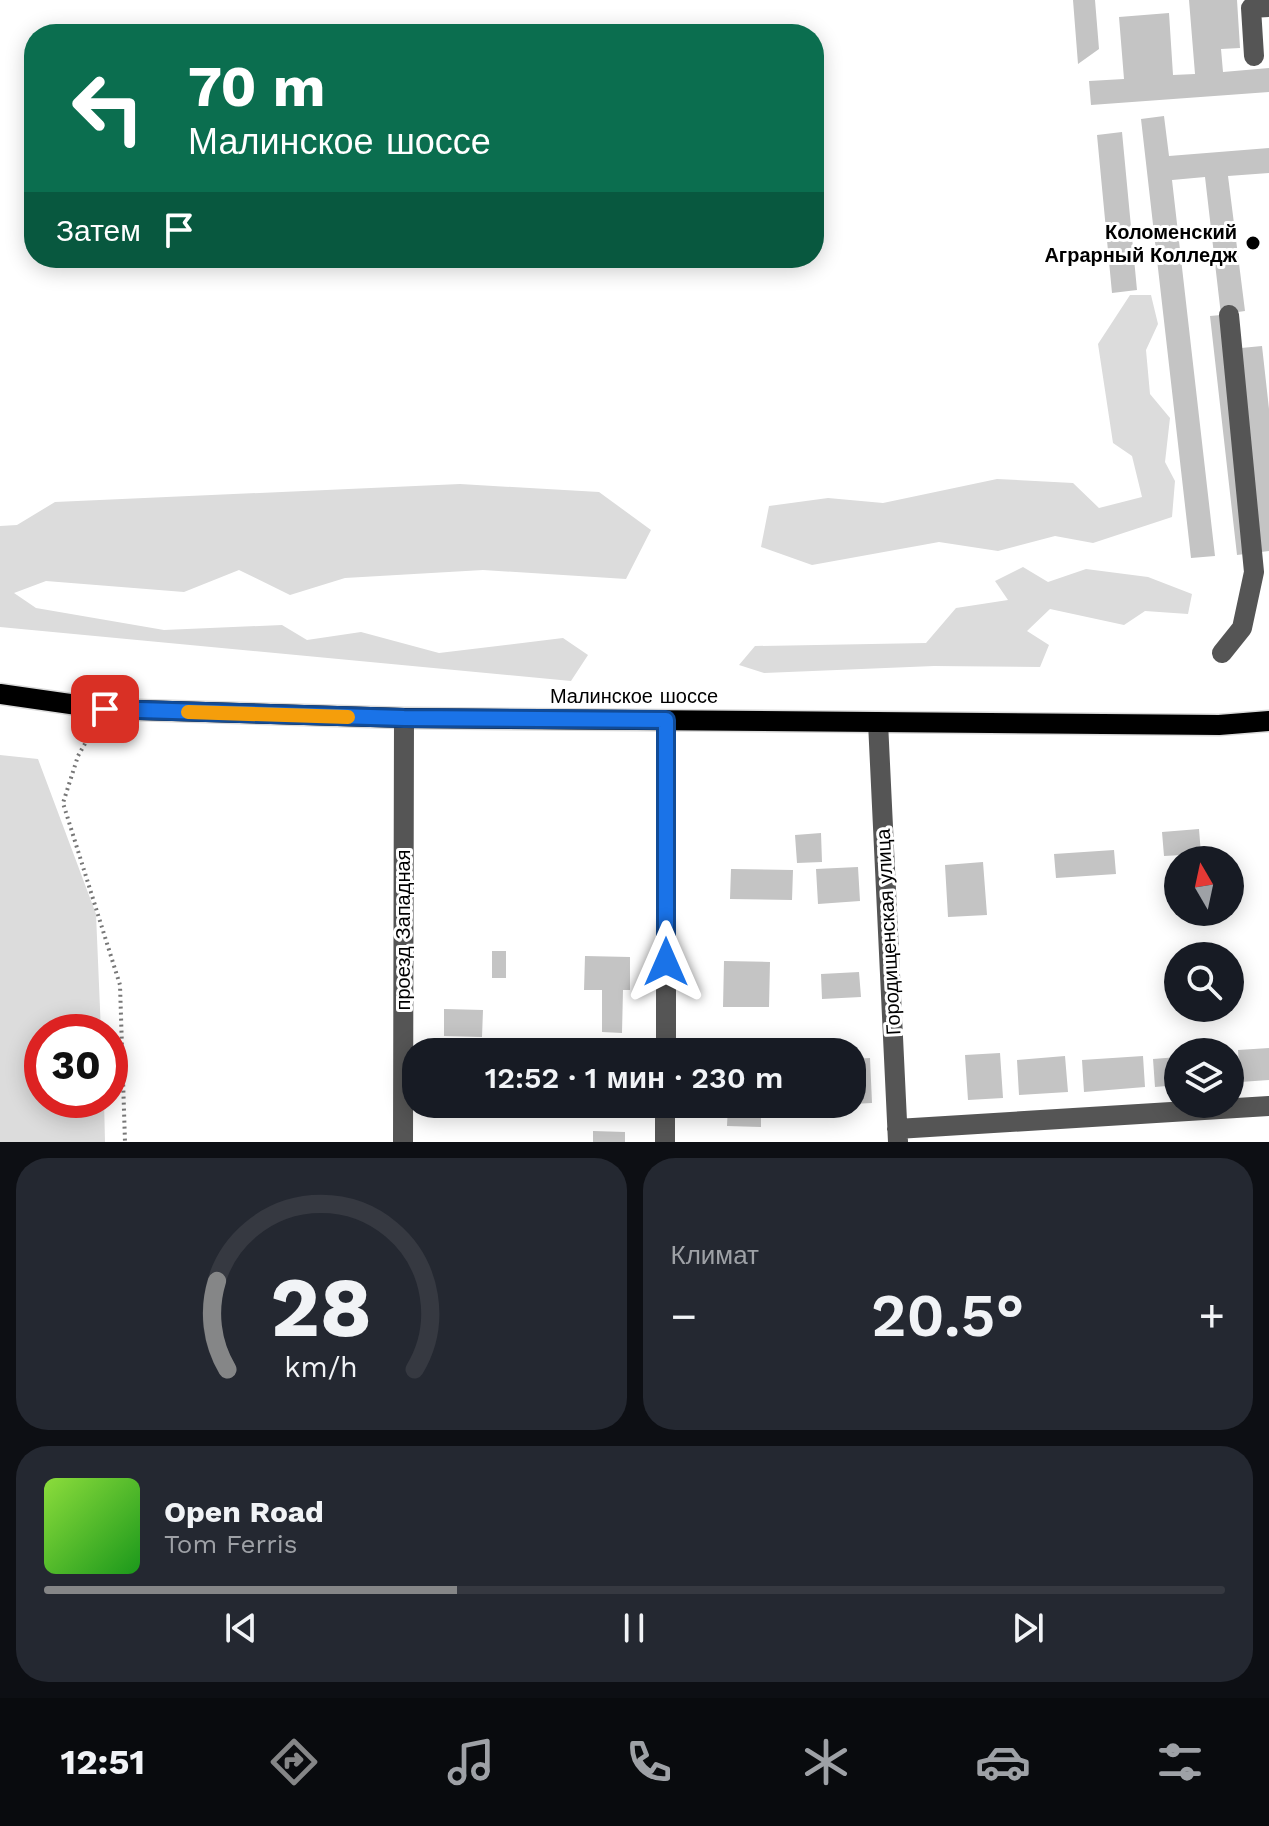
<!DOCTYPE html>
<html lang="ru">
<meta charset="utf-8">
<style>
:root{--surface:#171b24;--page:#242831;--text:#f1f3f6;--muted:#9ea1a6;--line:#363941;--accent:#858687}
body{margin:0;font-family:"Work Sans",sans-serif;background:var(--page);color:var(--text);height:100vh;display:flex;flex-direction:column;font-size:30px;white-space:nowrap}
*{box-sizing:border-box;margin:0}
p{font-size:26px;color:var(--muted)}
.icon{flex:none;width:44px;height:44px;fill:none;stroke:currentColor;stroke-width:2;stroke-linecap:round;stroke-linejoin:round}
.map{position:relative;height:1142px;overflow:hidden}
.side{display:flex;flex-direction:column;gap:16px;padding:16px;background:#0d0f14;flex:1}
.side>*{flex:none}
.top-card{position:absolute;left:24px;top:24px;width:800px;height:244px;border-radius:32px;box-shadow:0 4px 20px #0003;background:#0b6e4f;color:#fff;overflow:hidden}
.needle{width:52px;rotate:351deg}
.buttons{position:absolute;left:1164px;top:846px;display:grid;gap:16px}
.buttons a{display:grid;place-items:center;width:80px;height:80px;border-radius:50%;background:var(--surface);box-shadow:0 4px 20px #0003;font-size:40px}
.speed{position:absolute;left:24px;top:1014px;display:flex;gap:16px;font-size:40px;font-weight:700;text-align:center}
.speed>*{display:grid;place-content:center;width:104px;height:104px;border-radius:50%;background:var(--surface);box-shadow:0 4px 20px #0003;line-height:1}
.speed .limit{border:12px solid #d22;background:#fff;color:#111}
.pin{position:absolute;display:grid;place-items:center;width:68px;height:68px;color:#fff;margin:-34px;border-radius:16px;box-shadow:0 4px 12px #0006}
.me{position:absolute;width:88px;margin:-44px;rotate:0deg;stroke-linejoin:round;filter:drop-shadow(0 0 6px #0008)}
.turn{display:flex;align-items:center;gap:28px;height:168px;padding:0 32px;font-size:36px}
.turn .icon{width:104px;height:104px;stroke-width:2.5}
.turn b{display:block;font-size:56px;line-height:68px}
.then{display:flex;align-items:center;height:76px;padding:0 32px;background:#0003;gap:16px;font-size:30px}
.big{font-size:60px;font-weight:600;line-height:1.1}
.side .widget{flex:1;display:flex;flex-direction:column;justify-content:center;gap:12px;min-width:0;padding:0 28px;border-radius:32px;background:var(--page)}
.side .dial{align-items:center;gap:0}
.dial svg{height:208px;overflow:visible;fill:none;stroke:var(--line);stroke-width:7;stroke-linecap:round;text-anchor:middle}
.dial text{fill:var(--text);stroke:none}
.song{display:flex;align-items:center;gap:24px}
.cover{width:96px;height:96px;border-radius:12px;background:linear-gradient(135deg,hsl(90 70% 55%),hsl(120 70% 35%))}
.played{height:8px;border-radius:4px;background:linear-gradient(90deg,var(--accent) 35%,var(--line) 35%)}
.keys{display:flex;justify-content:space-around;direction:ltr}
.heat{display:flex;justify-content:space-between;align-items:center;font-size:44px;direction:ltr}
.side .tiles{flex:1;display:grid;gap:16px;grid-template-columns:1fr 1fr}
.widget:last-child{grid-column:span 2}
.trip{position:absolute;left:402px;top:1038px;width:464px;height:80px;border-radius:32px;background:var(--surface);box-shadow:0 4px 20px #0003;font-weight:600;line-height:80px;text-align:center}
.dock{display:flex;height:128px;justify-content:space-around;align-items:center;background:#090b0e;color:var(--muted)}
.dock .icon{width:56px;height:56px}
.dock .on{color:var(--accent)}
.dock b{font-size:36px;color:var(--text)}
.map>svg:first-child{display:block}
.green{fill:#dcdcdc}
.building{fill:#c4c4c4}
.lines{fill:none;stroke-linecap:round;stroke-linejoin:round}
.major-casing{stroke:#dbdbdb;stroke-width:23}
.path{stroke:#777;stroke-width:4;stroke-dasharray:2 4;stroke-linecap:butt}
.minor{stroke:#555;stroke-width:20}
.major{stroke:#000;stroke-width:20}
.route-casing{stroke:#114b97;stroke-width:20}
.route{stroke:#1a73e8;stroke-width:14}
.slow{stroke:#f59e0b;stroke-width:14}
.poi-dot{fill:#000;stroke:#fff;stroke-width:3}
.labels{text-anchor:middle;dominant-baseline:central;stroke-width:6;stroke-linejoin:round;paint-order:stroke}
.poi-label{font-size:20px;font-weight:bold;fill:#000;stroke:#fff;text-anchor:end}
.street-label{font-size:20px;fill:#000;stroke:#fff}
</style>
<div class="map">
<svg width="1269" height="1142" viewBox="0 0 1269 1142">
<rect width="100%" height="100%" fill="#fff"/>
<path class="green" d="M1130,295h21l7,29 -12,26 4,44 20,24 -5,44 10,19 -3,36 -79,26 -38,-7 -57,15 -59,-9 -127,23 -51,-18 8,-41 59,-8 55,5 114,-24 76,4 26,25 43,-11 -10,-41 -19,-13 -15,-99z
M460,484l139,8 52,38 -25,49 -143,-9 -138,8 -55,17 -51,-25 -55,22 -138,-11 -32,12 22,15 128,22 118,-5 25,15 54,-8 78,21 124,-15 25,17 -17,26 -571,-54v-101l17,-1 38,-23z
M1023,567l25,15 38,-13 62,8 44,17 -4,20 -43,-3 -21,14 -74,-16 -23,22 22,14 -9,22 -106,-1 -170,7 -25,-8 16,-19 171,-3 30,-35 52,-8 -13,-19z
M0,755l38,4 58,155 5,118h-59v68h62l1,42h-105z"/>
<path class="building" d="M1073,0h22l4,49 -21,15z
M1189,0h48l3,48 -19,1 2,23 46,-4v24l-178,13 -2,-24 35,-2 -5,-62 50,-4 4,62 22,-1z
M1164,116l5,40 100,-8v25l-41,3 17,135 -7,1 3,36 21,-2 7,63v142l-32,4 -27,-239 11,-1 -16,-138 -33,3 43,376 -24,2 -50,-439z
M1122,132l15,158 -25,3 -15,-158z
M1199,829l2,25 -37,2 -2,-24z
M821,833l1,29 -25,1 -2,-28z
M1114,850l2,24 -60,4 -2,-24z
M983,862l4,53 -39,2 -3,-52z
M858,867l2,34 -42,3 -2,-35z
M731,869l62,1 -1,30 -62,-1z
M492,951h14v27h-14z
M585,956l45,1v33h-7l-1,43 -20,-1v-42h-18z
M724,961l46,1 -1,45h-46z
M859,972l2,25 -39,2 -1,-25z
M444,1009l39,1 -1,27 -38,-1z
M1269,1048v32l-29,2 -2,-32z
M1000,1053l3,45 -35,2 -3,-45z
M1065,1056l3,36 -49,3 -2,-35z
M1143,1056l2,31 -61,5 -2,-32z
M1178,1057v28l-23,2 -2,-28z
M870,1058l2,45 -20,1v-45z
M728,1104h33v23l-34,-1z
M593,1131l32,1v10h-32z"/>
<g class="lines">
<defs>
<path id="major" d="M0,694l105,15 299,9 815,7 50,-4"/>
</defs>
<use href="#major" class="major-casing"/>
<path class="path" d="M94,728l-16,28 -15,47 57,182 5,157"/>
<path class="minor" d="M1254,56l-3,-48 18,-1
M1222,653l20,-25 12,-56 -25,-257
M878,722l20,420
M666,1052v-332
M897,1129l372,-23
M403,1142l1,-424
M665,1142v-38"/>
<use href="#major" class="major"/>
</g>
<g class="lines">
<defs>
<path id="route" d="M105,709l299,9 262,2v242"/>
</defs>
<use href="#route" class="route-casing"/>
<use href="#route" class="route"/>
<path class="slow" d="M188,712l160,5"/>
</g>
<circle class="poi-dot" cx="1253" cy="243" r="8"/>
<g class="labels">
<g class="poi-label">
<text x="1237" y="232">Коломенский<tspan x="1237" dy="23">Аграрный Колледж</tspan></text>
</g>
<g class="street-label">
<text x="634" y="696">Малинское шоссе</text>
<text transform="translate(403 930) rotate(-90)">проезд Западная</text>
<text transform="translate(888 932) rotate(-93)">Городищенская улица</text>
</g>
</g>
</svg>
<div class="buttons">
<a><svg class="needle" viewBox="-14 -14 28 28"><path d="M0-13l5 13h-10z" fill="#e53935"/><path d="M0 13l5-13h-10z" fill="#9ea1a6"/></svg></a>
<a><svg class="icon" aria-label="search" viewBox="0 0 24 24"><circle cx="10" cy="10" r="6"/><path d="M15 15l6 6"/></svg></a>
<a><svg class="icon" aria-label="layers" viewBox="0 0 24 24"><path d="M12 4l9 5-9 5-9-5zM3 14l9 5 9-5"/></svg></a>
</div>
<div class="speed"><div class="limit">30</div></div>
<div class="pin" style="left:105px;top:709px;background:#d93025"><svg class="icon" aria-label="arrive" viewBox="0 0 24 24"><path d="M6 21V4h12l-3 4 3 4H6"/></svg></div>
<svg class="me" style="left:666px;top:962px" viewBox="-20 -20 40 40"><path d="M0-17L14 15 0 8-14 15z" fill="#1a73e8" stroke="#fff" stroke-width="4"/></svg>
<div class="trip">12:52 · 1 мин · 230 m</div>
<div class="top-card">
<div class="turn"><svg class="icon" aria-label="left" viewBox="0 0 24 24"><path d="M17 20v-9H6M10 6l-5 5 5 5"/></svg><div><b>70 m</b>Малинское шоссе</div></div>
<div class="then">Затем<svg class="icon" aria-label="arrive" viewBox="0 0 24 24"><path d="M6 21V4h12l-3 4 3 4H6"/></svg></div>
</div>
</div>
<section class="side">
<div class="tiles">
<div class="widget dial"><svg viewBox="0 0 100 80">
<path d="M14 69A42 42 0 1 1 86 69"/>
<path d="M14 69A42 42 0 0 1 10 35" stroke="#858687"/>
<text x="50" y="56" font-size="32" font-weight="700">28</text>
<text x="50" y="72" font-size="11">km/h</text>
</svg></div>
<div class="widget"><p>Климат</p>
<div class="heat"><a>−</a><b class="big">20.5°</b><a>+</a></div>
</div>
<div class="widget">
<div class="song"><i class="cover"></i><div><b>Open Road</b><p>Tom Ferris</p></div></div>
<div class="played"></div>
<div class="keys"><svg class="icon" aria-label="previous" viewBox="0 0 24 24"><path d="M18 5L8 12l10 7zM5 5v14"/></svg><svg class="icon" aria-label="pause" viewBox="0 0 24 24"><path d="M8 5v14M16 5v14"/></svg><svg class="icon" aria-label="next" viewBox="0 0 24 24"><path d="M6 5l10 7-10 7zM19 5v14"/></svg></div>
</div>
</div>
</section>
<nav class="dock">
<b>12:51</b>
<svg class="icon on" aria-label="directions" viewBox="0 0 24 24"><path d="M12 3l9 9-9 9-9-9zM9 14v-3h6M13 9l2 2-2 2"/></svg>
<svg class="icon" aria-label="music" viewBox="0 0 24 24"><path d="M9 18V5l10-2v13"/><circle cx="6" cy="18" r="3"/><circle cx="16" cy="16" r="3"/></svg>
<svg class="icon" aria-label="phone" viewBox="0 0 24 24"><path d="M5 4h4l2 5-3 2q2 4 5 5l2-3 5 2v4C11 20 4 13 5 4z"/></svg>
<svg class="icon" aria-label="climate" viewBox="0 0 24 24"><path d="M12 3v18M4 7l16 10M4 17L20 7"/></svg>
<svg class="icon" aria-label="car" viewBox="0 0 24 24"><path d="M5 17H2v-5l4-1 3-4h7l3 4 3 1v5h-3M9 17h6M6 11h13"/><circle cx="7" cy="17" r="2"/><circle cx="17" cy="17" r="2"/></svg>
<svg class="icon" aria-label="filters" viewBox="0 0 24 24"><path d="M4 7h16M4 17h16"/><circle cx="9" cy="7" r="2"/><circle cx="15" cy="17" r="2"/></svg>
</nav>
